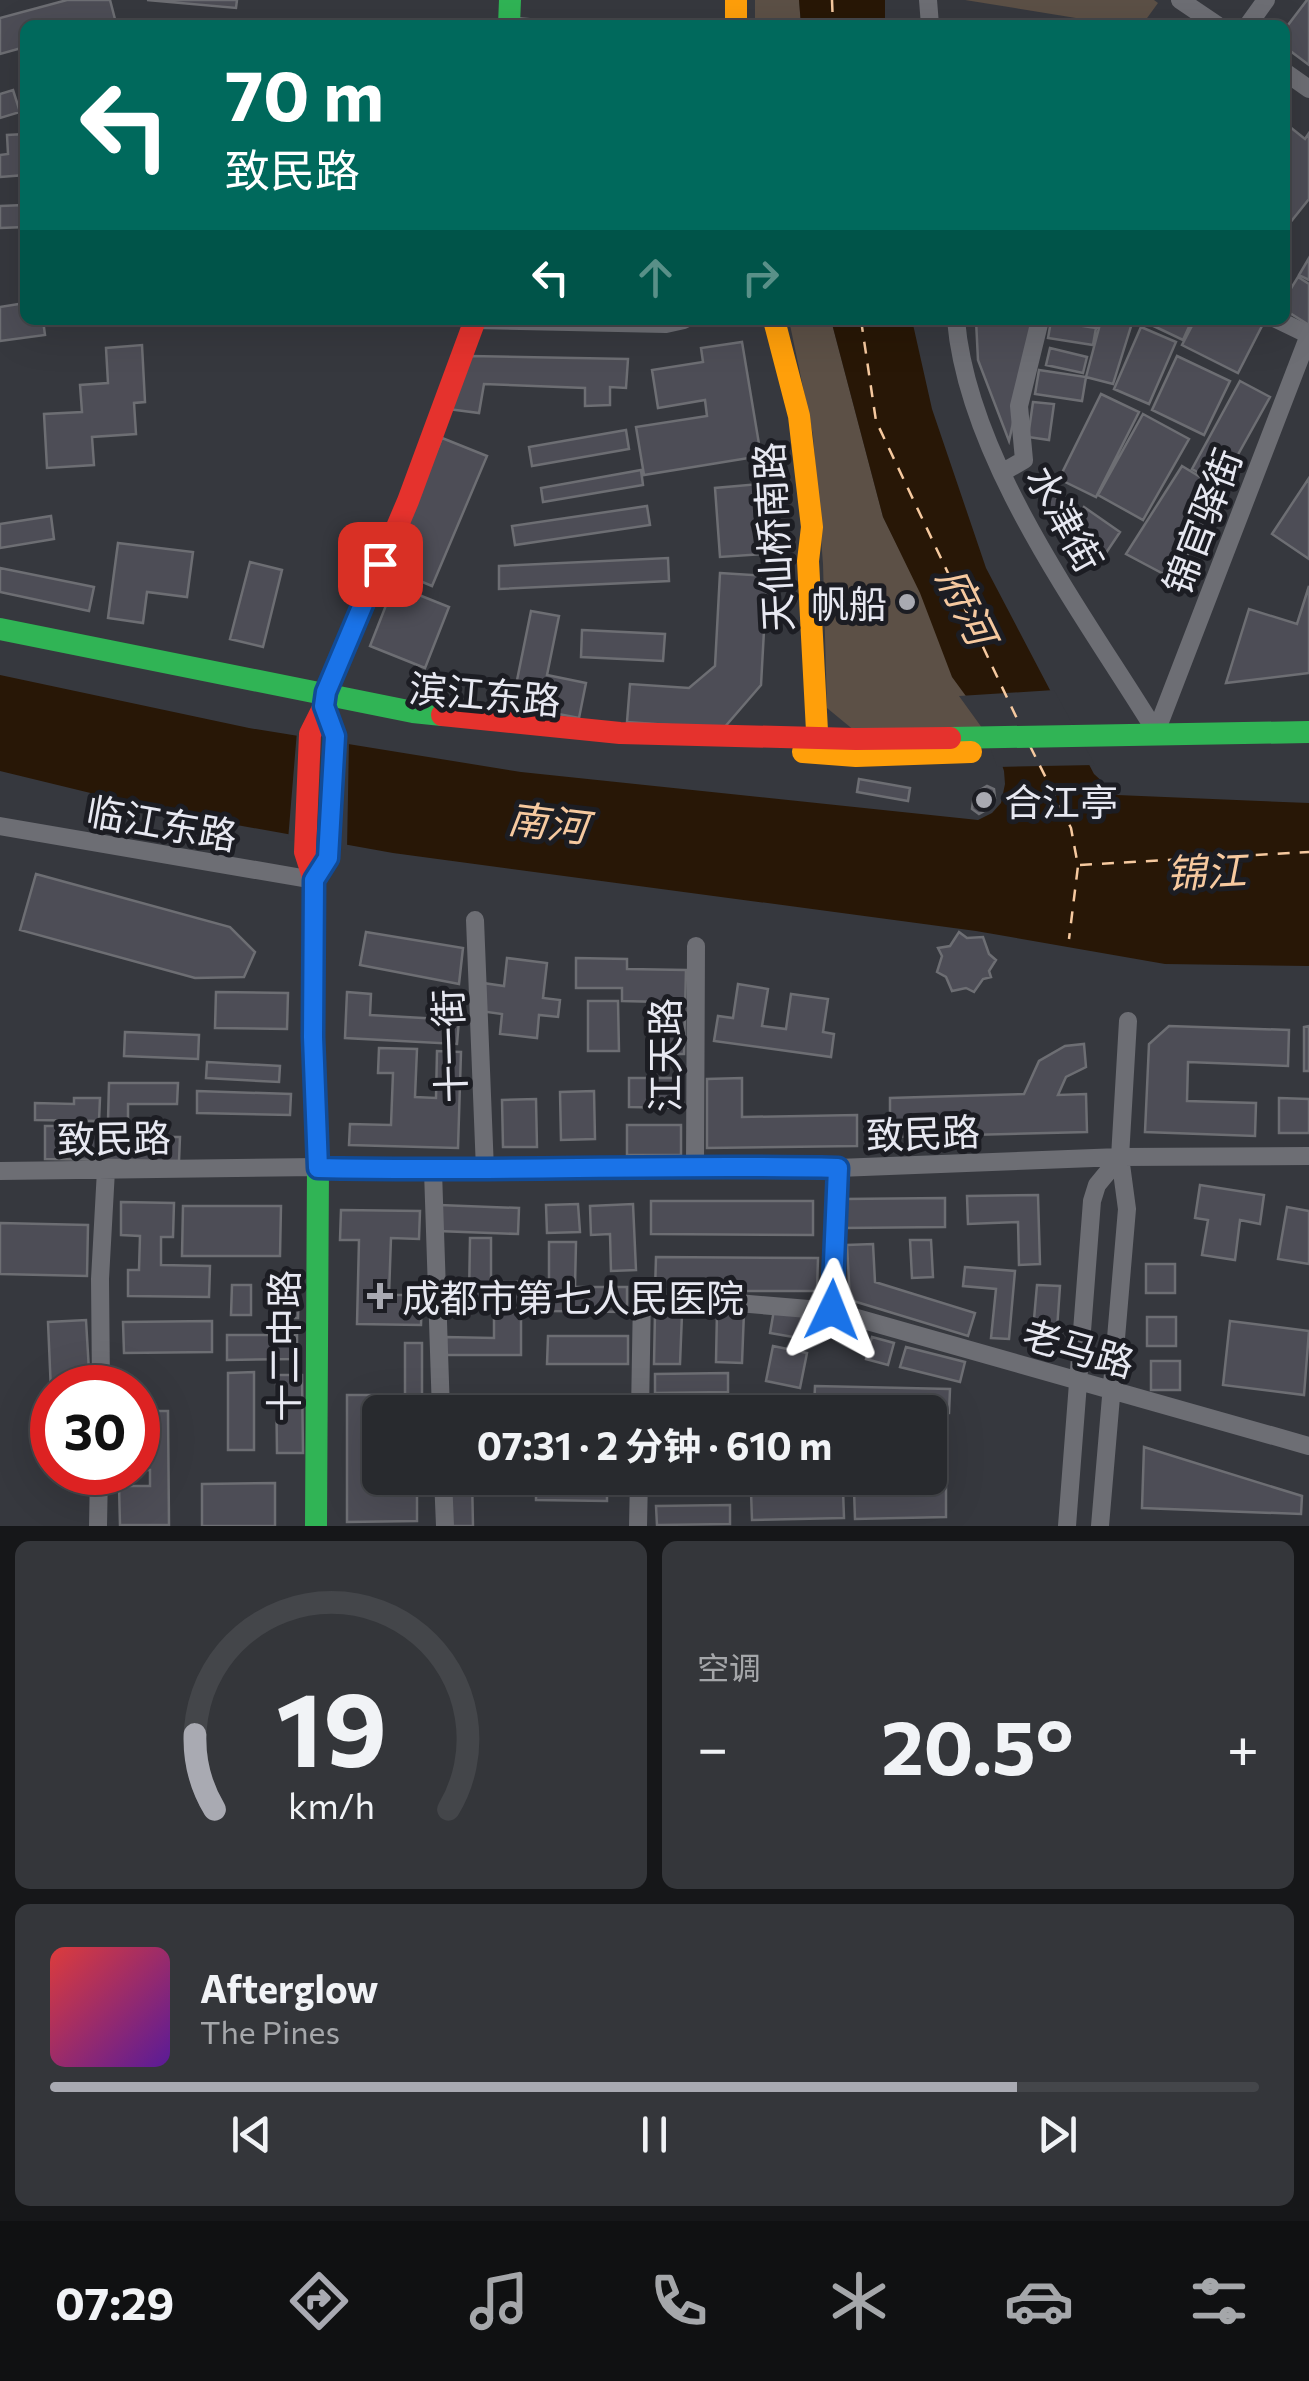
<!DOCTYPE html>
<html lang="zh">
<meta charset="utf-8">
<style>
:root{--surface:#282a2e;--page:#34363a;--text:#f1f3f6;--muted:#a5a7aa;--line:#44464a;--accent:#a9aab2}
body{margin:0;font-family:Commissioner,"Noto Sans SC",sans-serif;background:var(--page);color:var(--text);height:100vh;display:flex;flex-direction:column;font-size:38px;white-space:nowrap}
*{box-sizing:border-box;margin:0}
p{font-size:32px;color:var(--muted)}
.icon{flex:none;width:55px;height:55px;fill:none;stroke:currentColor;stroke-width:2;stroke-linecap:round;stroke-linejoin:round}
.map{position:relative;height:1526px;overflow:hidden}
.sheet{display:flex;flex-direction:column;gap:15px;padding:15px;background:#161719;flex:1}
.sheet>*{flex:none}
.hud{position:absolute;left:20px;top:20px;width:1270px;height:305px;border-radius:15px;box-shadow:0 10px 40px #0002,0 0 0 2px var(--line);background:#00695c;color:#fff;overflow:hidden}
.speed{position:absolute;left:30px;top:1365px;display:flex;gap:20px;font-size:50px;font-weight:700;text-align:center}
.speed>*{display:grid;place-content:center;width:130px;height:130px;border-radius:50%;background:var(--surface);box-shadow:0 10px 40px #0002,0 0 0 2px var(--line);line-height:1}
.speed .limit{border:15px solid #d22;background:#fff;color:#111}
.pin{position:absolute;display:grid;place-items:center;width:85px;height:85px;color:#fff;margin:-42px;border-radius:20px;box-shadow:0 5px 15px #0006}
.me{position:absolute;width:110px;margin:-55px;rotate:2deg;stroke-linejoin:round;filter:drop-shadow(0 0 8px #0008)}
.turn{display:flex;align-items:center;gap:35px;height:210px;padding:0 40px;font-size:45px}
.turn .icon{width:130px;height:130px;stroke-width:2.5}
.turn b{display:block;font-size:70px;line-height:85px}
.lanes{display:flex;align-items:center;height:95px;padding:0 40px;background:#0003;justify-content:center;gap:50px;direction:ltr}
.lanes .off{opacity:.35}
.big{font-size:75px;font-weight:700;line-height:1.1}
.sheet .widget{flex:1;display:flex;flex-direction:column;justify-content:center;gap:15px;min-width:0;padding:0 35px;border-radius:15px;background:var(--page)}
.sheet .dial{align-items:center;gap:0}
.dial svg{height:260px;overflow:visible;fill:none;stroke:var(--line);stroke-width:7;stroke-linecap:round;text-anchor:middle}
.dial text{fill:var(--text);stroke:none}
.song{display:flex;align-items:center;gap:30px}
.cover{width:120px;height:120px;border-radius:15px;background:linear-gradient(135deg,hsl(0 70% 55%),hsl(270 70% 35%))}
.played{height:10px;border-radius:5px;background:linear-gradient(90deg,var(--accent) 80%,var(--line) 80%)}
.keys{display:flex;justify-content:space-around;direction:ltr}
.heat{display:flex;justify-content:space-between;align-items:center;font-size:55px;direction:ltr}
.sheet .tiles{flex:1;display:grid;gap:15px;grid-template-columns:1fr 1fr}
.widget:last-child{grid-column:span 2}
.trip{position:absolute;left:362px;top:1395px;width:585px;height:100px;border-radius:15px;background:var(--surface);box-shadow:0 10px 40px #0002,0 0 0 2px var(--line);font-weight:700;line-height:100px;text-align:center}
.tab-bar{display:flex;height:160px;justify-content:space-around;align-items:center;background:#101112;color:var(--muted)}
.tab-bar .icon{width:70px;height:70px}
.tab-bar .on{color:var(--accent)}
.tab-bar b{font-size:45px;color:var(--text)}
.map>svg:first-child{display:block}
.green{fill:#5c5046}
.water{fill:#281706}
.pier{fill:#36383e}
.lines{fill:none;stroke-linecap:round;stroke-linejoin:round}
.ferry{stroke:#f6c99f;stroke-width:2.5;stroke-dasharray:12 10;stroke-linecap:butt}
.building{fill:#4d4d56;stroke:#6d6e73;stroke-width:2.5}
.street{stroke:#6d6e74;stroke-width:18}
.fast{stroke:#30b455;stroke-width:22}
.slow{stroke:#ff9f0a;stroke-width:22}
.jam{stroke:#e5322d;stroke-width:22}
.route-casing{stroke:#114b97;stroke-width:25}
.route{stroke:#1a73e8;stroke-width:18}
.poi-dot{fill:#a9aab2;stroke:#1c1d23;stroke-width:4}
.labels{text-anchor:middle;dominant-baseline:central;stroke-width:10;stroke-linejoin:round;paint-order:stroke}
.street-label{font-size:38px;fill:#e7e8f1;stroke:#1c1d23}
.poi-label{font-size:38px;fill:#e7e8f1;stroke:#1c1d23;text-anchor:start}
.water-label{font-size:40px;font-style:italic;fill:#f6c99f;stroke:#1c1d23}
</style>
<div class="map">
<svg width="1309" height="1526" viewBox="0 0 1309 1526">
<rect width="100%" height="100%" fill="#36383e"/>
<path class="green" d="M755,0h44l2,25h-46z
M965,0h189l4,3 -16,22h-23z
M789,320h42l52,197 107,212 -129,7 -34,-28 -4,-144 -10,-129z"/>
<path class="water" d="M799,0h86v25h-84z
M831,320h81l20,89 54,159 108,206 23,21 192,8v163l-144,-2 -189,-33 -583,-78 -212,-38 -181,-44v-96l249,53 272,44 457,48 14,-7 9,-10 4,-19 -1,-13 -14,-42 -38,-52 -32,-84 -37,-76z"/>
<path class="pier" d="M1054,690l41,75 -98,2 -12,-35 -26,-36z
M297,731l52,9 -2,110 -59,-10z"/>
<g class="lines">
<path class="ferry" d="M832,0l1,25
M861,320l15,101 144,304
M1030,746l41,82 7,38 -9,73
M1080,865l229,-13"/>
</g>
<path class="building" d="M67,0h43l6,23 -91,2v22l-25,7v-36z
M147,0h90l-1,8z
M1307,0h2v65l-24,-18v-18z
M517,18l73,7h-74z
M13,90l7,22 -20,6v-24z
M1285,123l20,16 4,-6v66l-20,25 -4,-3z
M25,134v41l-25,2v-22l8,-1 -1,-19z
M23,186h2v41l-25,1v-22l24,-1z
M1309,258v22l-10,-5z
M1298,277l11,7v41l-24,-15v-12z
M25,303v17h18l2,15 -45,6v-34z
M976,320h60l-27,121 -31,-81z
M1068,320h65l-20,64 -27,-7 13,-49z
M1141,320h51l-9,20z
M1195,320h70l-27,53 -56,-28z
M1051,321l45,7 -3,17 -45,-7z
M1141,327l35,15 -27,62 -35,-15z
M742,342l19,114 -117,19 -8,-48 71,-11 -2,-16 -47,8 -6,-38 51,-8 -2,-14z
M142,345l3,57 -11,1 2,31 -44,3 2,28 -47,3 -3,-54 38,-2 -2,-27 28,-2 -2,-35z
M1050,348l37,9 -4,16 -37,-8z
M470,356l158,3 -2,29 -16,-1v18l-25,1v-18l-101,-4 -5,29 -31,-4z
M1177,356l53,25 -26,54 -52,-25z
M1039,370l47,7 -4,24 -47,-7z
M1240,381l30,16 -49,88 -29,-16z
M1101,394l38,18 -43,85 -37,-18z
M1033,402l21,2 -5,36 -21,-3z
M1143,414l46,25 -46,81 -45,-25z
M626,430l3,19 -97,17 -3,-19z
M442,438l45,18 -55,130 -45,-19z
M1182,466l38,23 -45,91 -49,-26z
M641,470l2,15 -100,17 -2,-14z
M1309,478v81l-37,-25z
M759,484l5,70 -44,3 -5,-69z
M1032,486l39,18 -8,22z
M647,506l3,19 -135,20 -3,-19z
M1084,507l36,25 -16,24 -37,-25z
M51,516l3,23 -54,9v-24z
M118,543l75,9 -6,45 -40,-5 -4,31 -35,-5z
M668,558l1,23 -170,8v-23z
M250,562l32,8 -19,77 -33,-8z
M0,568l94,19 -5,24 -89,-19z
M720,573l47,3 -6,109 -38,44 -96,-7 3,-38 59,4 26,-22z
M394,585l55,22 -24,61 -55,-22z
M1309,586v87l-83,10 23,-74 48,15z
M531,611l28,5 -12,59 39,8 -7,35 -67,-13z
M582,630l83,4 -2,27 -82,-4z
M859,779l51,9 -2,13 -51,-9z
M987,786l7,3 1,9 -8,4 -1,8 -7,4 -7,-5 1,-8 7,-3v-8z
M36,874l194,53 25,25 -11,25 -49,1 -175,-48z
M366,932l97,16 -4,36 -99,-19z
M959,932l8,6 16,-1 6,17 7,6 -7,11 2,6 -8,2 -9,13 -8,-4 -14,3 -6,-14 -9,-5 5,-16 -4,-8 12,-2z
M507,958l40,5 -4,35 17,2 -2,17 -19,-2 -2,23 -37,-4 2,-20 -22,-3 3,-28 21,3z
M576,958l51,1v10l59,1 -2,84h-22l1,-52 -41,-1v-13h-46z
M738,984l30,5 -6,37 24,3 5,-35 37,5 -5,33 11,2 -3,23 -117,-16 4,-25 15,2z
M216,992l72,1 -1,36 -72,-1z
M347,992l24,2 -1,21 89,5 -2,24 -112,-6z
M588,1001h30l1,50h-31z
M1169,1026l120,4 -1,36 -100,-4 -1,39 69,2 -1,33 -110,-4 4,-88z
M1309,1026v45h-5v-44z
M125,1032l74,3 -1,24 -74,-3z
M1084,1044l2,23 -20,10 -8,18 28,-1 1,38 -197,5v-39l134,-4 15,-33 26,-15z
M379,1048l38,1 -2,48 21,1 1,-47 24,1 -3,96 -109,-3 1,-21 41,1 2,-52h-15z
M207,1062l73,4 -1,16 -73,-4z
M629,1078h54v30l-54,-1z
M742,1078v39l115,-2v31l-150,2v-69z
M109,1083h69l-1,21h-49v17h-20z
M197,1091l94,3 -1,21 -93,-2z
M594,1091l1,48 -34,1 -1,-48z
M74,1098h26l-1,23 -64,-1v-17l39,1z
M1279,1098l30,1v34h-30z
M536,1099l1,48h-34l-1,-47z
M627,1125h54v30h-54z
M45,1126h20v10l115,1 -1,24 -134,-2z
M1200,1185l64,10 -4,29 -20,-4 -5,40 -33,-5 6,-35 -13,-2z
M1038,1195l2,69 -21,1 -1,-43 -50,2 -1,-28z
M945,1198v29l-101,1v-29z
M651,1201h162v34l-162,-1z
M121,1202l53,1 -1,34h-12v28l49,1 -1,31 -81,-1v-26h11l1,-34 -19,-1z
M578,1204l2,28 -33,1 -1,-28z
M633,1204l3,66 -25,1 -1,-37 -19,1 -1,-29z
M439,1205l80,3 -1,26 -80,-3z
M183,1206h98l-1,50h-98z
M1287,1207l22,4v53l-31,-5z
M341,1210l79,1 -1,28 -28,-1 -2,57h33l-1,30 -64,-1 2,-84h-19z
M0,1223l88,2 -1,51 -87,-2z
M470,1238h21v43l30,1v73h-75v-18l48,1v-40h-25z
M910,1240h21l2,37 -21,1z
M549,1242h27l-1,45h52v25l-78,-1z
M873,1244l2,38 100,31 -7,23 -118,-36 -3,-55z
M656,1257l162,1 -1,33h-162z
M1146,1264h29v29h-29z
M965,1267l50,4 -6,68 -18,-1 5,-49 -33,-3z
M277,1282l22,1 -1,35h-22z
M232,1285h19v30h-20z
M1037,1285l23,1 -4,58 -24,-2z
M774,1310l28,4 -3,24 -29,-5z
M717,1311l27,1 -2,51 -26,-1z
M655,1313l27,1 -2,50h-26z
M1147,1317h29v29h-29z
M86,1320l4,68h-38v27l-4,-93z
M212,1321v31l-88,1 -1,-31z
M1230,1321l79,10 -5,64 -81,-10z
M227,1335h70v24l-70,1z
M548,1336h80v28h-81z
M872,1337l22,6 -6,22 -22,-6z
M405,1343h17v55h-17z
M773,1346l34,7 -7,35 -34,-7z
M906,1347l59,15 -5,20 -60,-15z
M1151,1361h29v29h-29z
M254,1372v78h-26v-77z
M728,1373v19l-73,1v-19z
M276,1375h26l1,78h-26z
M815,1386l135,3 -1,24 -135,-4z
M347,1395h38v17h-5v66h6v14l31,-1v30l-70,1z
M750,1404h20v8h-20z
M556,1406l41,1v5h-41z
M138,1411h30l1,114h-49l-1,-39h31v-16h-12z
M52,1429v27l-12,-18z
M930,1431h14v29h-14z
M1144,1447l158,49 -1,18 -159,-6z
M449,1478h23l1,48h-23z
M536,1478h71v23l-71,-1z
M275,1483v43h-73v-42z
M946,1488v29l-91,2 -1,-29z
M843,1490l1,28 -92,2 -1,-28z
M730,1505v19l-73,1 -1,-19z"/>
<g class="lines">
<path class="street" d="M928,0l2,25
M1180,0l37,25
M1248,25l18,-25
M1285,72l24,17
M474,320l192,4 18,-4
M956,320c12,141 127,293 200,412
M1003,472l21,-12 -5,-54 21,-86
M1156,732l153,-397 -31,-15
M0,826l314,54
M475,920l10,250
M695,1165l1,-219
M0,1171l318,-4 115,4 262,-6 143,3 282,-11 189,-1
M433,1171l8,241
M832,1311l6,-143
M101,1388l-1,-109 6,-109
M640,1412l2,-117 190,16 477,135
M443,1478l2,48
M98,1526l1,-54
M638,1526l1,-48
M1067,1526l25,-325 5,-16 23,-28
M1100,1526l27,-317 -7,-52 8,-136"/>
<path class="fast" d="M509,25l1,-25
M0,629l413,83 29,3
M950,738l359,-6
M316,1526l2,-359 -5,-130 1,-157 14,-22 7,-122 -11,-30 2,-13 51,-119"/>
<path class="slow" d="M736,0v25
M774,320l25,96 13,111 -4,34 10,189
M803,752l53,4 115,-4"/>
<path class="jam" d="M377,574l31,-73 67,-181
M442,715l178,18 236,6 94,-1
M314,880l-9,-28 5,-118 14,-28"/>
</g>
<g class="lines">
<defs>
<path id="route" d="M380,564l-54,128 -2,14 11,30 -7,122 -14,22 -1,157 5,131c173,4 346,-4 520,0l-6,142"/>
</defs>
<use href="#route" class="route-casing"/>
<use href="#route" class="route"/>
</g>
<g class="poi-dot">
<circle cx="907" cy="602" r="10"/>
<circle cx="984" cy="800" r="10"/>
<path d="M375 1281h10v10h10v10h-10v10h-10v-10h-10v-10h10z"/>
</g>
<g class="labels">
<g class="street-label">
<text transform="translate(1066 518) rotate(61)">水津街</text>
<text transform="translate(1201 521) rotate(-69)">锦官驿街</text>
<text transform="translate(772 537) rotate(-93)">天仙桥南路</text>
<text transform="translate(485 693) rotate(5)">滨江东路</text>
<text transform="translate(162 822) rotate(10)">临江东路</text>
<text transform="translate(448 1046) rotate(-92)">十一街</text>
<text transform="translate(663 1055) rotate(-90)">江天路</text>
<text transform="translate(923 1132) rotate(-2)">致民路</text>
<text transform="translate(114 1137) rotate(-1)">致民路</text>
<text transform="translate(282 1346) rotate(-90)">十二中路</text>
<text transform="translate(1079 1347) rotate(16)">老马路</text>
</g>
<g class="poi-label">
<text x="887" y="602" text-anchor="end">帆船</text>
<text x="1004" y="800">合江亭</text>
<text x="402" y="1296">成都市第七人民医院</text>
</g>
<g class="water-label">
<text transform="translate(968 605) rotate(64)">府河</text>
<text transform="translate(548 821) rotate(7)">南河</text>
<text transform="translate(1206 870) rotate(-3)">锦江</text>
</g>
</g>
</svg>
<div class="speed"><div class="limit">30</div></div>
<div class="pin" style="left:380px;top:564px;background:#d93025"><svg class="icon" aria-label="arrive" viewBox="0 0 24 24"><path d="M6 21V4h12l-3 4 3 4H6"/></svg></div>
<svg class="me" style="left:832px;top:1310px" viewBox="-20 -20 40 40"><path d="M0-17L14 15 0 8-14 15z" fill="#1a73e8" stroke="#fff" stroke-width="4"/></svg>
<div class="trip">07:31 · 2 分钟 · 610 m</div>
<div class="hud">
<div class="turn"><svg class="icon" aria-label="left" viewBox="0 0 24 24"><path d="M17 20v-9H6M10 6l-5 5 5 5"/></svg><div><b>70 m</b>致民路</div></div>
<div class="lanes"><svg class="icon" aria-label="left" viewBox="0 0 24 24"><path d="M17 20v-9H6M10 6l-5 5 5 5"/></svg><svg class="icon off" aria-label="ahead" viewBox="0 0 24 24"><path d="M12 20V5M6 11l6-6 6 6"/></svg><svg class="icon off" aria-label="right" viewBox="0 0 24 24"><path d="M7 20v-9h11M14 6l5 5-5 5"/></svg></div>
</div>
</div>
<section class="sheet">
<div class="tiles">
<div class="widget dial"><svg viewBox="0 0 100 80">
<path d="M14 69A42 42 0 1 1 86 69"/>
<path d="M14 69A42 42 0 0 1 8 46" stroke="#a9aab2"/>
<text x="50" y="56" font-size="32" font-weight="700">19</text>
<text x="50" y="72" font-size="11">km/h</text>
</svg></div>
<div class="widget"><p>空调</p>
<div class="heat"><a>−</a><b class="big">20.5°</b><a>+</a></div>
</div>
<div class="widget">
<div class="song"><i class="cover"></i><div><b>Afterglow</b><p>The Pines</p></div></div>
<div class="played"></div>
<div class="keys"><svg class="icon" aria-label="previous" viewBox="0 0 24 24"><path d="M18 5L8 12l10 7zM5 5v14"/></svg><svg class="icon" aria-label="pause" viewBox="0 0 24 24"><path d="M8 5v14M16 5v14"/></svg><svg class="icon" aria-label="next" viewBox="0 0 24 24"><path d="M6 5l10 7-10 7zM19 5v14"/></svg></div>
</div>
</div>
</section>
<nav class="tab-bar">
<b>07:29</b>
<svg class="icon on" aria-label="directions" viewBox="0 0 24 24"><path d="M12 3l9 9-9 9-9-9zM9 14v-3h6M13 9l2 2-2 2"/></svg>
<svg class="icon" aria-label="music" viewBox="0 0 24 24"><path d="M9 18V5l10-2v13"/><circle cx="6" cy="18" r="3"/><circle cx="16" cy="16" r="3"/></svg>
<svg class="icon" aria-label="phone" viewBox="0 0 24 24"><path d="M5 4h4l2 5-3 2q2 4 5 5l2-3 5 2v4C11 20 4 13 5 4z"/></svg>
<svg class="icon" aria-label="climate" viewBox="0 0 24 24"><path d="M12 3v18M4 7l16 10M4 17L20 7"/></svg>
<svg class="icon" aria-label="car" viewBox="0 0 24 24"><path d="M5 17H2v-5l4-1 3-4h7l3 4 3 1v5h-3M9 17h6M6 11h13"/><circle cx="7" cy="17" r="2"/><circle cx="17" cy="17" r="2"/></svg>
<svg class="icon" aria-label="filters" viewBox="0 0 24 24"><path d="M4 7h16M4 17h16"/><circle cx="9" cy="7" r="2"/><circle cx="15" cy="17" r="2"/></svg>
</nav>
